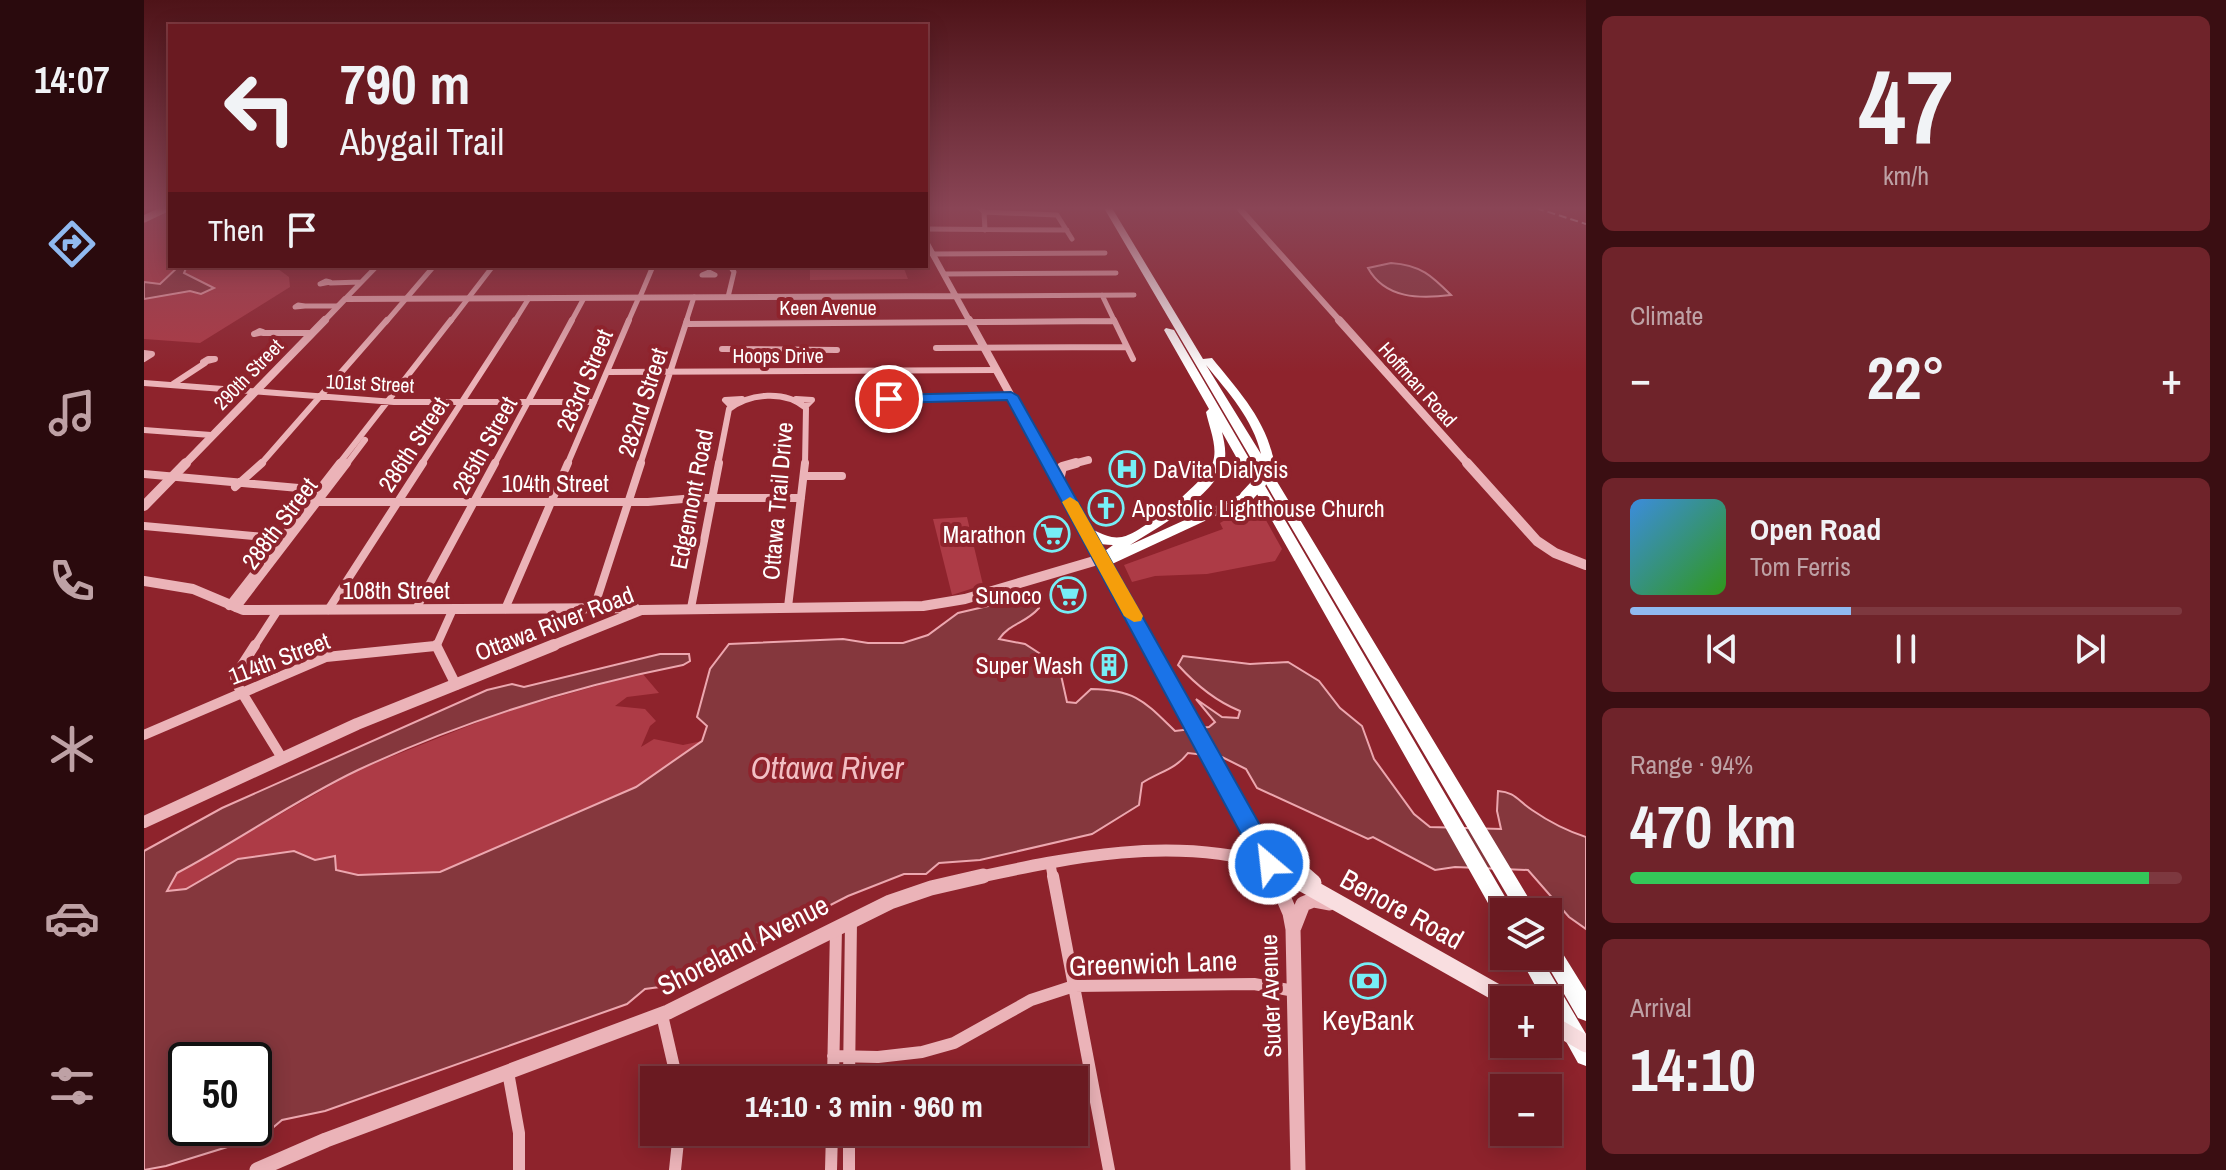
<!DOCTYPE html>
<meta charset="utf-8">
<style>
:root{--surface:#6a1a21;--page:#6f232a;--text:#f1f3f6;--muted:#bea1a5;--line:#7d383f;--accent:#90b9f0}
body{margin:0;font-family:"Archivo Narrow",sans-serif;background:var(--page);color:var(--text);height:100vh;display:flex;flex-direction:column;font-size:30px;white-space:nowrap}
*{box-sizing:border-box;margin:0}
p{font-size:26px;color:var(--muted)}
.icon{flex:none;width:44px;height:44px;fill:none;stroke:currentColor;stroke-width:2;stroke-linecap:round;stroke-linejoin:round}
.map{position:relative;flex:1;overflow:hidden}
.drawer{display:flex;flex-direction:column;gap:16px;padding:16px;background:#3a0e12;width:640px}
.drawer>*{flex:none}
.hud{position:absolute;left:24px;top:24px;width:760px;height:244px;border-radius:0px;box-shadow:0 4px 20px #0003,0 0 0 2px var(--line);background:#6a1a21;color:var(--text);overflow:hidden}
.controls{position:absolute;left:1346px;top:898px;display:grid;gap:16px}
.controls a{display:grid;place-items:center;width:72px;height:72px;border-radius:0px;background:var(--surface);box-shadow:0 4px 20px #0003,0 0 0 2px var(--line);font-size:40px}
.speed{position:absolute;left:24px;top:1042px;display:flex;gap:16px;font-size:40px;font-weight:700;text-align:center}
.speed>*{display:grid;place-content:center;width:104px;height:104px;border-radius:50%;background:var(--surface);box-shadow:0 4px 20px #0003,0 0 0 2px var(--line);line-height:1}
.speed .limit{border:4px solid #111;border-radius:12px;background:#fff;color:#111}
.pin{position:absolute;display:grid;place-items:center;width:68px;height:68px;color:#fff;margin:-34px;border:4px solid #fff;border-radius:50%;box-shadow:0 2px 8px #0007}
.me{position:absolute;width:88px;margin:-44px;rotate:332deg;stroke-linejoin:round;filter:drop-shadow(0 0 6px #0008)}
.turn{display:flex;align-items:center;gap:28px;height:168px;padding:0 40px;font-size:36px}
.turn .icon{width:104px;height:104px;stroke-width:2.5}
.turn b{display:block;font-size:56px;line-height:68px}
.then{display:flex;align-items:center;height:76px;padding:0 40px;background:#0003;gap:16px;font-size:30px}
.big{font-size:60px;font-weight:800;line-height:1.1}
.drawer .card{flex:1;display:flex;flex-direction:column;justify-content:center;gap:12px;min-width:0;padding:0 28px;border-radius:12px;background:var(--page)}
.drawer .dial{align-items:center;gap:0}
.dial b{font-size:104px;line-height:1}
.song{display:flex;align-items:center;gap:24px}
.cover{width:96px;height:96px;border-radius:12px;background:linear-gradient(135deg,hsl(210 70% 55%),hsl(110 70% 35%))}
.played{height:8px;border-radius:4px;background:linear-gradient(90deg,var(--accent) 40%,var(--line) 40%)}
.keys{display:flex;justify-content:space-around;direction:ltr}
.heat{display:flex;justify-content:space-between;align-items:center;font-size:44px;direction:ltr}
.charge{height:12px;border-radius:6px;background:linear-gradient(90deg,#34c759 94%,var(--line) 0)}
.trip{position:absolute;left:496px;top:1066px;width:448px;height:80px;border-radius:0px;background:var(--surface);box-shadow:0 4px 20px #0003,0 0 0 2px var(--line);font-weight:800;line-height:80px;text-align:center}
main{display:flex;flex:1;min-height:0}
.dock{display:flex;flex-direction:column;width:144px;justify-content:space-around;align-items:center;background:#2a0a0d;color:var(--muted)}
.dock .icon{width:56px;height:56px}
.dock .active{color:var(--accent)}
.dock b{font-size:36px;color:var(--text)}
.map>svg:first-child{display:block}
.green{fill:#ad3b46}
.water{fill:#85373d;stroke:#eca7af;stroke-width:2;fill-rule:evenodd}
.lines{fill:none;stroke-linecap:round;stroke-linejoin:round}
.minor-far4{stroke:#ebb3b8;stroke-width:5}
.minor-far3{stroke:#ebb3b8;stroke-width:6}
.minor-far2{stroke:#ebb3b8;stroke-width:8}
.minor-far1{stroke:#ebb3b8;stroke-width:10}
.minor{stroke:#ebb3b8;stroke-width:12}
.tertiary-far4{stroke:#ebb3b8;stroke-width:6}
.tertiary-far3{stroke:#ebb3b8;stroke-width:8}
.tertiary-far2{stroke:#ebb3b8;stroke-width:10}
.tertiary-far1{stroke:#ebb3b8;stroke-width:12}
.tertiary{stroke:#ebb3b8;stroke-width:15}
.secondary-far3{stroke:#f9dee0;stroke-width:7}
.secondary-far2{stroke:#f9dee0;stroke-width:11}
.secondary-far1{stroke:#f9dee0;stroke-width:13}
.secondary{stroke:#f9dee0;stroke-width:17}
.motorway{fill:#fff;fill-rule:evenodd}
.rail{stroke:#fff;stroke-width:2;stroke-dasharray:8 4;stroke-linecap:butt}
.secondary-bridge{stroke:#f9dee0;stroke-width:17}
.motorway-bridge-far1{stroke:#fff;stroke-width:11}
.motorway-bridge{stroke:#fff;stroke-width:13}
.route{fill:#1a73e8;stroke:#114b97;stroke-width:2}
.slow{fill:#f59e0b}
.labels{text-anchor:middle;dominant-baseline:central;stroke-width:8;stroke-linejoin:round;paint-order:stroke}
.far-street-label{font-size:20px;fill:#fff;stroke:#8e232c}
.street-label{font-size:24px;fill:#fff;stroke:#8e232c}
.poi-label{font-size:24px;fill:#fff;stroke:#8e232c;text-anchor:end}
.near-street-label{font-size:28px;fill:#fff;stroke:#8e232c}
.near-poi-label{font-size:28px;fill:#fff;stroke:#8e232c}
.near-water-label{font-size:32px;font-style:italic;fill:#f2bfc4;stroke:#8e232c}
</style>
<main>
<nav class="dock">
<b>14:07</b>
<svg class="icon active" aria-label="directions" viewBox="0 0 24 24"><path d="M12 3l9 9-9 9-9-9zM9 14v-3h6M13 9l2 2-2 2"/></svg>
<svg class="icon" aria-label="music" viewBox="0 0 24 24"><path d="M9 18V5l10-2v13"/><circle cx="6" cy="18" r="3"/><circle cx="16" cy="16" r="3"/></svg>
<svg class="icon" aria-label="phone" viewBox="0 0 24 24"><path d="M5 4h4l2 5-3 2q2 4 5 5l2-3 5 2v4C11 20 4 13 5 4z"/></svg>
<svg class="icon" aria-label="climate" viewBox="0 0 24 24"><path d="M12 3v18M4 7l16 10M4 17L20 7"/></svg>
<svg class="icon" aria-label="car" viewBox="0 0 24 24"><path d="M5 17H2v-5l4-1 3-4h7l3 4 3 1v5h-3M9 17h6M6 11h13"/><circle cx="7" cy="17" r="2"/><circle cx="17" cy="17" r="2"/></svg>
<svg class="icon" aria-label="filters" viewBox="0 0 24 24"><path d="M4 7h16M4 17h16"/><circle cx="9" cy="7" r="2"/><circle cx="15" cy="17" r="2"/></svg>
</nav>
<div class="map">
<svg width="1442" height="1170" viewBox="0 0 1442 1170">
<rect width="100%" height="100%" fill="#8e232c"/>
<path class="green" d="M26,209v57h104l15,11 1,10 -90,56 -56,-4v-118z
M666,266h93l5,13 -98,1z
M1107,505l11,8 20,36 -7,12 -68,13 -52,2 -23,6 -8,-17 99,-36 -3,-6z
M823,517l16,68 -31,10 -19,-76z
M498,673l17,20 -32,4 -12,9 30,3 11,12 -6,5 -9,21 13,-8 29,6 19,-4 -66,46 -196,85 -82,3 -22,-5 -42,-19 -56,9 -52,29 -20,3 11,-19 181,-103 143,-57z"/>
<path class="water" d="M1247,263c30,2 41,13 60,32 -31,4 -66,4 -83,-27z
M35,266h8l-3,7 30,15 -13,6 -11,-3 -46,8v-17l16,2z
M874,599l17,2 4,7c-14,16 -28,14 -40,31l26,5 34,22 8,36 9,1 15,-14c45,1 53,12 84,42l34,-4 6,-5 -19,-23 26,18 16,1 2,-7c-25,-10 -44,-26 -62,-46l5,-9 67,8 38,-2 31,19 21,27 22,18 12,33 40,55 16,13 71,2 -4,-18 1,-20c17,1 20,10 34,19 16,11 35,21 54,27v92l-17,-12 -41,-47 -73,-3 -20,3 -62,-33 -5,2 -111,-51 -11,-19 -24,-12 -34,-4c-12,16 -29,19 -46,30l-3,22 -47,29 -112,26 -41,3 -13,11h-22l-56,22 -173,89 -30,4 -18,15 -302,107 -43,9 -19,16 -97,30 -22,4v-319l78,-43 265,-118 25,-6 12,3 136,-33h29l1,7 -7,4c-112,22 -222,57 -325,105 -63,30 -120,71 -181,103l-10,18 19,-2 52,-30 56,-8 21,9 20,-4 1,14 22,5 82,-3 196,-85 66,-46 5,-15 -10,-9 13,-48 19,-25 114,-5 25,4h35l25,-8 30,-22zM42,1060h68v68h-68z"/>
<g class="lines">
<path class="minor-far4" d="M836,208l4,4 1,18
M840,212l73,3 15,24
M782,229l141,1
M788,254l173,-1
M565,272l6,3h-13z
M800,274l172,-1
M182,281l4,1 -10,2z
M186,283l31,-1
M958,295l13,27
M812,296l178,-1
M496,297l13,-31
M584,297l6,-25 -4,-6
M201,299l32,-33
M154,305l7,1 -10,1z
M160,306h33
M242,322l48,-56
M306,322l43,-56
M370,322l15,-24
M427,322l13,-24
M484,322l11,-25
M542,322l8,-25
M828,322l142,-1"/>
<path class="minor-far3" d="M970,320l19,39
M542,324l428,-3
M116,331l3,1 -9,2z
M119,333h47
M792,348l191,-1
M578,349l115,1
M0,353l8,1 -8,5
M64,359h7l-12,3z
M463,372l390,-2
M0,383l250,19h200
M29,384l32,-21
M652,399l16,1 -7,7
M587,406l-6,-6 17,-1
M736,427l-1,-20 10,-8 122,-3
M0,430l67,5
M116,465l127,-145
M194,465l113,-145
M202,465l19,-25
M277,465l94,-145
M350,465l78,-145
M423,465l62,-145
M496,465l47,-145
M574,465l11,-56c21,-16 56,-19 77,-1l-1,57"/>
<path class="minor-far2" d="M0,474l177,16
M661,476h37
M91,487l27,-24
M166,502h338l47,-4h106
M0,526l141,13
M85,606l111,-143
M644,607l17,-144
M92,608l111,-145
M450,608l47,-145
M547,608l28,-145
M272,609l79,-146
M361,609l63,-146
M184,610l95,-147
M110,647l24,-37
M282,647l9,-1
M292,647l17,-38"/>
<path class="minor-far1" d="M111,645l-20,31 1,7 46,75
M292,645l20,40
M0,735l182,-78 109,-11
M906,862l3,16"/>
<path class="minor" d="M909,876l56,294
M518,1015l15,65
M689,1056l45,1 44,-5 32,-9 77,-43 43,-14 180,-2 41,7
M364,1072l11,61v37
M689,1080l3,-152
M705,1080l2,-159
M705,1132v38
M531,1170l4,-38
M687,1170l1,-38"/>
<path class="tertiary-far4" d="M1095,208l102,114
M782,242l44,80
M179,322l22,-23 611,-3"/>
<path class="tertiary-far3" d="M825,320l80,145
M1195,320l130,145
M40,465l141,-145
M925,465l19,-5"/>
<path class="tertiary-far2" d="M1323,463l70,78 18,12 31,12
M915,480l3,-13 14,-4
M0,506l42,-43
M0,581l49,8 50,21 392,-2
M405,647l92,-37 282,-4 42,-7 136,-40 -53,-96"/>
<path class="tertiary-far1" d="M0,822l213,-98 197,-79
M1091,854l11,-7 4,-19
M830,878c98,-21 196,-42 295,-14l6,14"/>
<path class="tertiary" d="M1130,876l16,37 3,16 5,241
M1150,927l9,-23 10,-4 16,3
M113,1170l69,-30 342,-128 222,-110 41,-14 52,-12"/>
<path class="secondary-far3" d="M0,219l23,-11"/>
<path class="secondary-far2" d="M957,559l48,88"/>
<path class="secondary-far1" d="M1004,645l121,219 24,14
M1113,834l50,44"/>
<path class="secondary" d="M1146,876l220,124
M1161,876l8,7"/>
<path class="motorway" d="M960,208h8l91,151 9,-1c24,30 52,59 61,99l-2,2 -7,1 273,452h-20zM1062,365c22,27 47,54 55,89z
M1022,328l8,2 337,577 2,5h-9v9l-7,-2 -275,-487c2,9 5,21 2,31 -10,33 -65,64 -94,82l112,-51h8l2,3 -2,3 -138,64h-10l-8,-5 19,-14c-14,0 -25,-4 -35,-14l2,-3c15,-2 23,12 42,9 19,-3 85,-57 91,-75 5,-16 -4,-35 -7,-50l3,-3 -45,-79z
M1404,938l7,3 31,50v30l-8,-3 -36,-62h6z
M1375,956h21l46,78v32l-8,-3 -30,-54v-9h-5z"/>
<path class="rail" d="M1392,208l50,16"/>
<path class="secondary-bridge" d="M1404,1022l38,22"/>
<path class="motorway-bridge-far1" d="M1121,465l2,-8"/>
<path class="motorway-bridge" d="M1102,497l14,-15 5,-19"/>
</g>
<linearGradient id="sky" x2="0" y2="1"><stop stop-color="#4e1318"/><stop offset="0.56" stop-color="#8a4556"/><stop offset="1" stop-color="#8a4556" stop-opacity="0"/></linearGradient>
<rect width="1442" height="372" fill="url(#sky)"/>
<path class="route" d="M867,392l7,4 260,461 3,7 -3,7 -9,3 -8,-3 -254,-471 -118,3 -7,-4 7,-4z"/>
<path class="slow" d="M926,497l8,5 65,114 -2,5 -7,1 -10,-6 -62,-114z"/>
<defs>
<symbol id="hospital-ring" viewBox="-11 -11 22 22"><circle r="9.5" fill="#8e232c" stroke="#76eef6" stroke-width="1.5"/><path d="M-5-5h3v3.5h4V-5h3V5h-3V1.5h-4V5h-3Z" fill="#76eef6"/></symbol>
<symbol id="church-ring" viewBox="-11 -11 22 22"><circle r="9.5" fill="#8e232c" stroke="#76eef6" stroke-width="1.5"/><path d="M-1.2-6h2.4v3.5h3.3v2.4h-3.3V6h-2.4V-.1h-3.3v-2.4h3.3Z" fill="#76eef6"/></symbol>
<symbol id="supermarket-ring" viewBox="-11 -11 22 22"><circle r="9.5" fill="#8e232c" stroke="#76eef6" stroke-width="1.5"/><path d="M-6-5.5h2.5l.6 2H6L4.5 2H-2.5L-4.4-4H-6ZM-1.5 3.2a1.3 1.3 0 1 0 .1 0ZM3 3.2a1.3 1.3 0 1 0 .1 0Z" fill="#76eef6"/></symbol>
<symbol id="building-ring" viewBox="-11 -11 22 22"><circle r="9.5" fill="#8e232c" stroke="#76eef6" stroke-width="1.5"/><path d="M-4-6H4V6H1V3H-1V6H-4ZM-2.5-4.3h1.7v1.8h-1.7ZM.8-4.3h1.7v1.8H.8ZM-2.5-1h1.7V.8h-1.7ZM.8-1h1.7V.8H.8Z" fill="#76eef6"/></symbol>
<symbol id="bank-ring" viewBox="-11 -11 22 22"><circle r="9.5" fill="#8e232c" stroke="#76eef6" stroke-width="1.5"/><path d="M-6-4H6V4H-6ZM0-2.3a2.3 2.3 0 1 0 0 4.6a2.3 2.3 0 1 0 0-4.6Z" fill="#76eef6"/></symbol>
</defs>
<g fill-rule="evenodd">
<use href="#hospital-ring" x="963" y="449" width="40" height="40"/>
<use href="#church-ring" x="942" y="488" width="40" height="40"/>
<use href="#supermarket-ring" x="888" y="514" width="40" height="40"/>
<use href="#supermarket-ring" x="904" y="575" width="40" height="40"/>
<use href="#building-ring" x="945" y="645" width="40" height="40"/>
<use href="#bank-ring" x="1204" y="961" width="40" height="40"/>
</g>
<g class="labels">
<g class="far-street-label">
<text x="684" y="307">Keen Avenue</text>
<text x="634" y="355">Hoops Drive</text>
<text transform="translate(104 374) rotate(-46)">290th Street</text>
<text transform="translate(226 383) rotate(3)">101st Street</text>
<text transform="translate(1274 384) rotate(48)">Hoffman Road</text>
</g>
<g class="street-label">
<text transform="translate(440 380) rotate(-67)">283rd Street</text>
<text transform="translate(498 402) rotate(-72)">282nd Street</text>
<text transform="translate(269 444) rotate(-57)">286th Street</text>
<text transform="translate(340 445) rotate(-61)">285th Street</text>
<text x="411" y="483">104th Street</text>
<text transform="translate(547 499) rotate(-79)">Edgemont Road</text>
<text transform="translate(633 501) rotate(-85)">Ottawa Trail Drive</text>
<text transform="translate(135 523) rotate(-53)">288th Street</text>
<text x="252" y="590">108th Street</text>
<text transform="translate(410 623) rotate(-21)">Ottawa River Road</text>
<text transform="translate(135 658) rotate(-21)">114th Street</text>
<text transform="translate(1126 996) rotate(-92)">Suder Avenue</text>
</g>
<g class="poi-label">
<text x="1009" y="469" text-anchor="start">DaVita Dialysis</text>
<text x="988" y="508" text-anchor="start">Apostolic Lighthouse Church</text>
<text x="882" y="534">Marathon</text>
<text x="898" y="595">Sunoco</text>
<text x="939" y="665">Super Wash</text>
</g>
<g class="near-street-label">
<text transform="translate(1258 909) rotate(29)">Benore Road</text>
<text transform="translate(599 945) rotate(-27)">Shoreland Avenue</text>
<text transform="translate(1009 963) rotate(-2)">Greenwich Lane</text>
</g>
<g class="near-poi-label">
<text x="1224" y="1020">KeyBank</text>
</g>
<g class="near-water-label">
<text x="683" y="767">Ottawa River</text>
</g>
</g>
</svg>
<div class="controls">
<a><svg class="icon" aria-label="layers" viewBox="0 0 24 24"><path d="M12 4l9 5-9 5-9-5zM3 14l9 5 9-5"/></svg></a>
<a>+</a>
<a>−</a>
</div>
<div class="speed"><div class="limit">50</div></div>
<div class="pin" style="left:745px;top:399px;background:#d93025"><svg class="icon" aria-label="arrive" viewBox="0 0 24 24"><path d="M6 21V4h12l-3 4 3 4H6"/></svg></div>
<svg class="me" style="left:1125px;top:864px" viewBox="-20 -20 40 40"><circle r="17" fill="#1a73e8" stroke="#fff" stroke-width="3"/><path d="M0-11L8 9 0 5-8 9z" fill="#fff"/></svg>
<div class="trip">14:10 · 3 min · 960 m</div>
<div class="hud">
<div class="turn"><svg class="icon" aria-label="left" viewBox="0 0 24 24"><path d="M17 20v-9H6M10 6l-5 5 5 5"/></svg><div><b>790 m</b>Abygail Trail</div></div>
<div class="then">Then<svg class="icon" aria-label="arrive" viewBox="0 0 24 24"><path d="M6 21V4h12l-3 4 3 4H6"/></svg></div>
</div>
</div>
<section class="drawer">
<div class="card dial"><b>47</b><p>km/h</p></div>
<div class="card"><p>Climate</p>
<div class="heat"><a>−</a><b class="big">22°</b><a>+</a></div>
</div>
<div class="card">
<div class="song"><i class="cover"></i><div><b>Open Road</b><p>Tom Ferris</p></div></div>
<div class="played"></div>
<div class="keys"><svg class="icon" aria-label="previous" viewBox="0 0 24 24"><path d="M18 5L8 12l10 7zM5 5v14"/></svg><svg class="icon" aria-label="pause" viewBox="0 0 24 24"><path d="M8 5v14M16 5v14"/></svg><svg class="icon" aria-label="next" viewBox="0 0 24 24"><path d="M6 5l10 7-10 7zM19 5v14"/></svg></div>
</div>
<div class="card"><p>Range · 94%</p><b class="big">470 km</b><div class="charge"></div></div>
<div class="card"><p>Arrival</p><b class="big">14:10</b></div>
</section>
</main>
